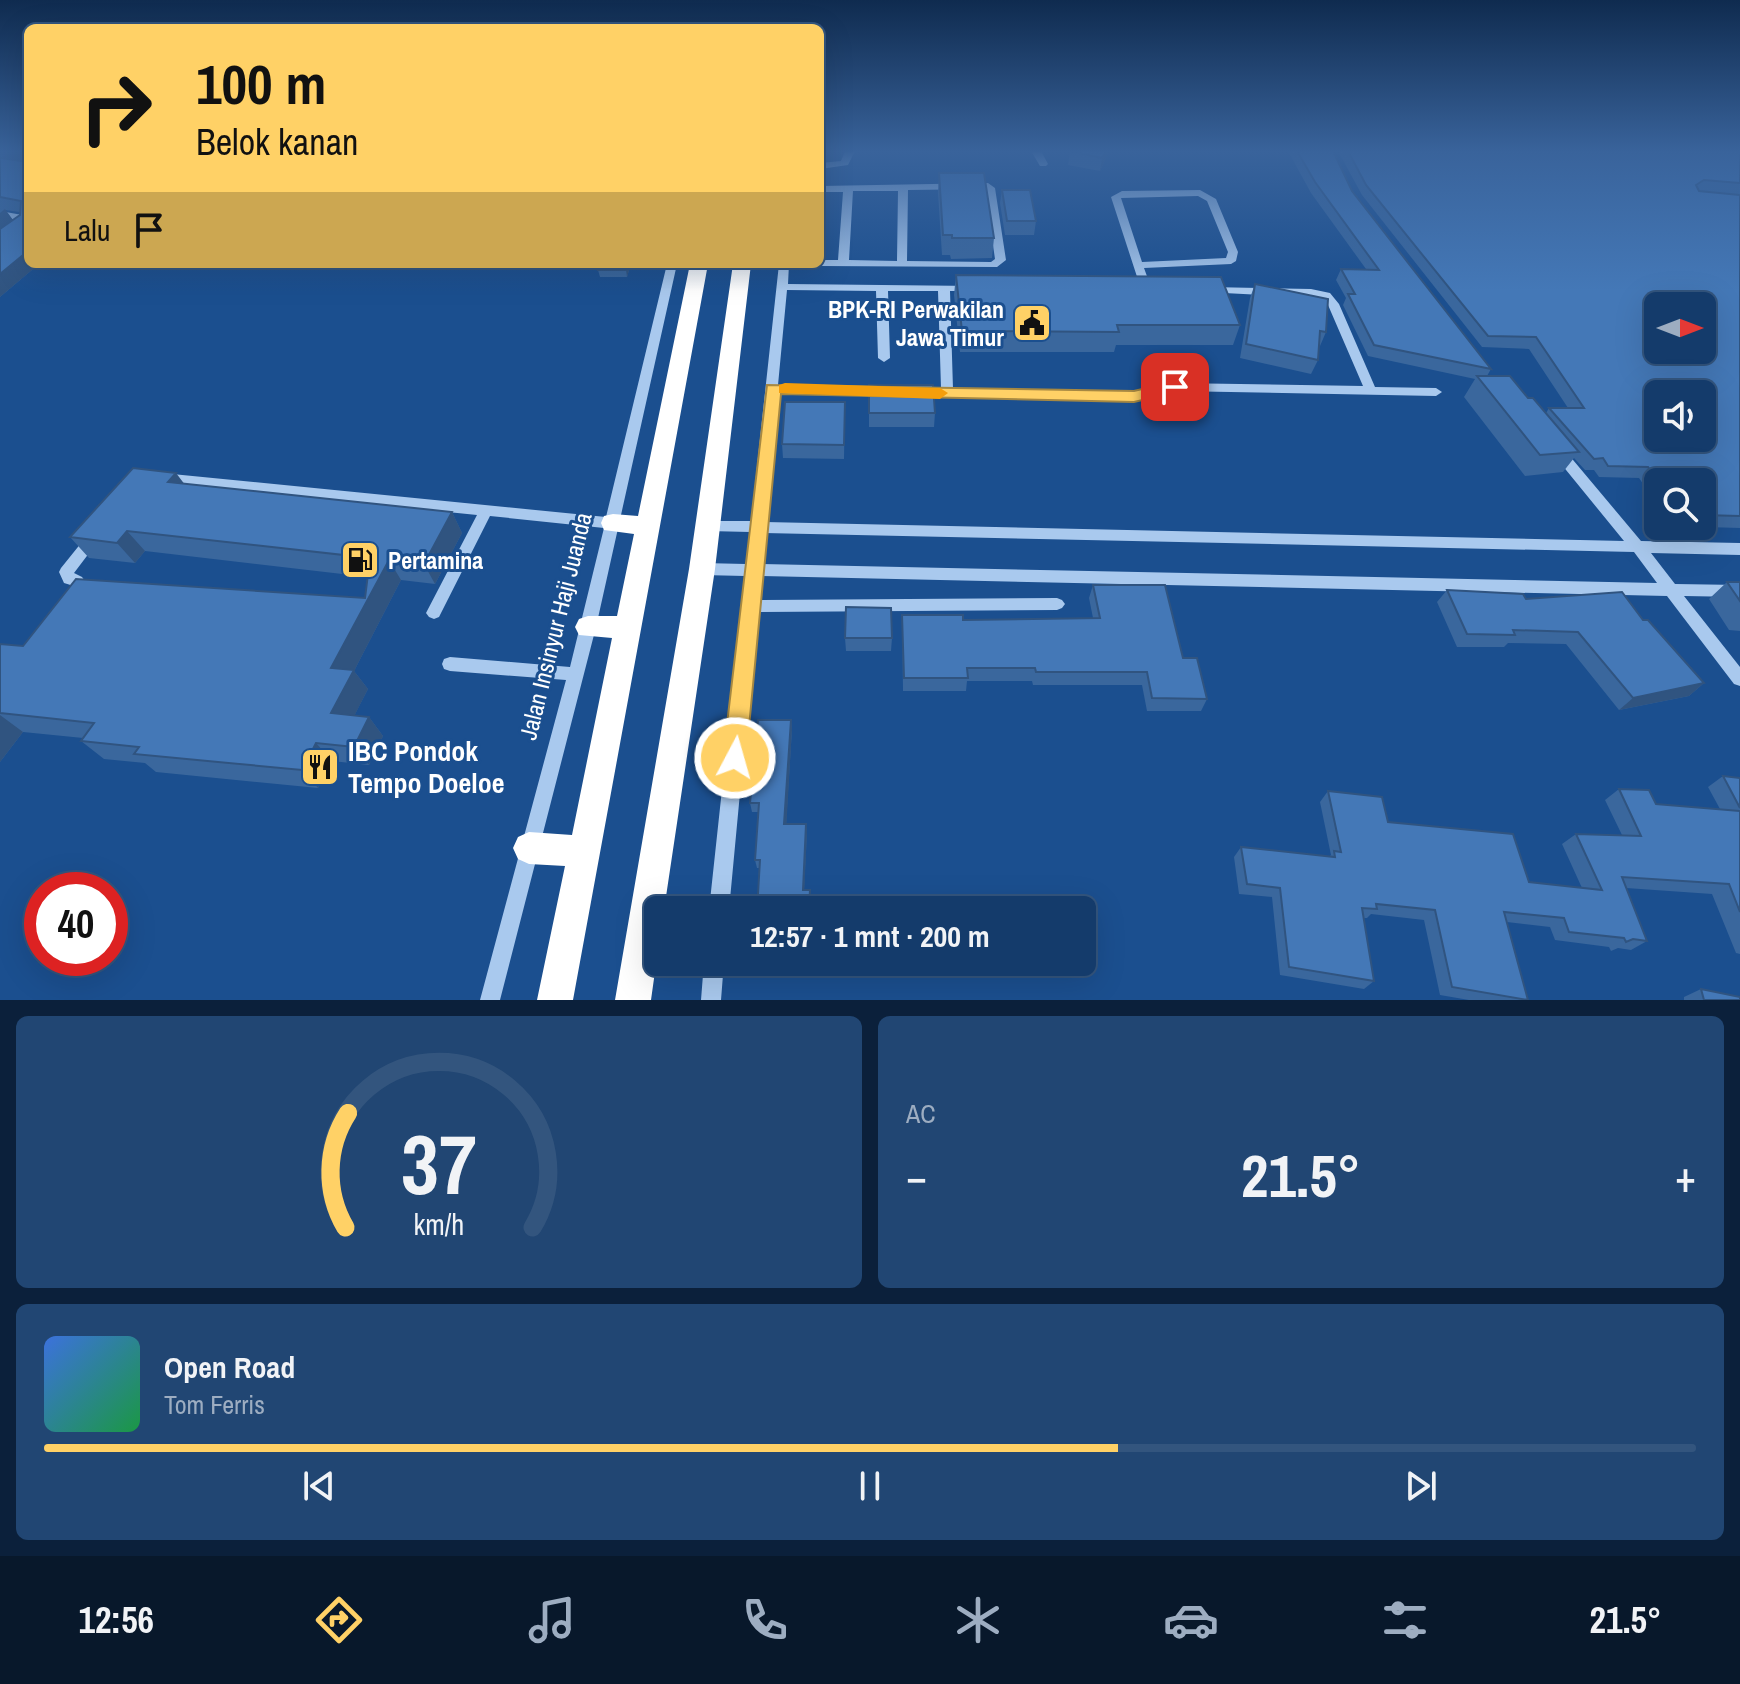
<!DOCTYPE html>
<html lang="id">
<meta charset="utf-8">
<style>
:root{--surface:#143b6b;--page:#214673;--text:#f1f3f6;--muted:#9dadc1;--line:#33557e;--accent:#ffd166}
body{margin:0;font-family:"Archivo Narrow",sans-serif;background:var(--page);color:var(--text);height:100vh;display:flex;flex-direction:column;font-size:30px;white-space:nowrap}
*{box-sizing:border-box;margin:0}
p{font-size:26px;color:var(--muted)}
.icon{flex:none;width:44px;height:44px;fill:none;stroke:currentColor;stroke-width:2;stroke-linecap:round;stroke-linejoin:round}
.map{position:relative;height:1000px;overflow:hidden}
.drawer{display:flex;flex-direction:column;gap:16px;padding:16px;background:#0b203b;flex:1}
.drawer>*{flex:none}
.hud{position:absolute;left:24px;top:24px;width:800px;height:244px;border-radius:12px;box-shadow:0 8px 32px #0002,0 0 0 2px var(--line);background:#ffd166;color:#111;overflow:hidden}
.needle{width:52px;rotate:90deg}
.buttons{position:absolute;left:1644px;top:292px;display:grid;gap:16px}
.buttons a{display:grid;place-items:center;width:72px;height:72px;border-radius:12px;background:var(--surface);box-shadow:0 8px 32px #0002,0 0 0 2px var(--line);font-size:40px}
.speed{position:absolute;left:24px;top:872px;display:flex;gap:16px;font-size:40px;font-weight:700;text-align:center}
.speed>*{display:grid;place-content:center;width:104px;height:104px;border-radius:50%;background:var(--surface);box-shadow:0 8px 32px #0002,0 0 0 2px var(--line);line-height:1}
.speed .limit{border:12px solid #d22;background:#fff;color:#111}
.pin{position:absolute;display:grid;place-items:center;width:68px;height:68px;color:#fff;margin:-34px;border-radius:16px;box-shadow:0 4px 12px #0006}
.me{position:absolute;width:88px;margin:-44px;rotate:6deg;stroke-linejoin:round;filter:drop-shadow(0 0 6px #0008)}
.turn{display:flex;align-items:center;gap:28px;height:168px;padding:0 40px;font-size:36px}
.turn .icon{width:104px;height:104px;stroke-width:2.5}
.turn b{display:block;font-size:56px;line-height:68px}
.then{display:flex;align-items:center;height:76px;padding:0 40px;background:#0003;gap:16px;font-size:30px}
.big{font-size:60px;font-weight:700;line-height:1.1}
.drawer .widget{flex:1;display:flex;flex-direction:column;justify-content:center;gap:12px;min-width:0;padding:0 28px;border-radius:12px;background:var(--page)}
.drawer .dial{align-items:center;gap:0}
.dial svg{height:208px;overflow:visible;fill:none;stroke:var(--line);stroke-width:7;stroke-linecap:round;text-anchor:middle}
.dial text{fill:var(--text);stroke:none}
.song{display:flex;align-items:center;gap:24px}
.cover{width:96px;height:96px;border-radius:12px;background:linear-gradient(135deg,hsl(220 70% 55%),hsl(140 70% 35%))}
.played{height:8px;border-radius:4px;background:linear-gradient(90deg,var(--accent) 65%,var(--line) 65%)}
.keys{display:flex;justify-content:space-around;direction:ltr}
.heat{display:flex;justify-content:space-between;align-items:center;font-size:44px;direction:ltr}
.drawer .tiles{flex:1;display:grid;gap:16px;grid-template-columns:1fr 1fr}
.widget:last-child{grid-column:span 2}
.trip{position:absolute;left:644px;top:896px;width:452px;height:80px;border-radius:12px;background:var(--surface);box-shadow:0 8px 32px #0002,0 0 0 2px var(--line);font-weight:700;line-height:80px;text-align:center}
.tab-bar{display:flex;height:128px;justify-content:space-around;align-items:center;background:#08182b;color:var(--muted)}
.tab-bar .icon{width:56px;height:56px}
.tab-bar .active{color:var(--accent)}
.tab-bar b{font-size:36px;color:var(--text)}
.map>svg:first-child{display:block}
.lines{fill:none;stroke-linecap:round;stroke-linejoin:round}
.minor{fill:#a9c9ee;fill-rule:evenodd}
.highway{fill:#fff;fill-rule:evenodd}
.wall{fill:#3a679d;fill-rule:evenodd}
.shaded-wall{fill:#305480}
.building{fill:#4478b7;stroke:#305480;stroke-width:2;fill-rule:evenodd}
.route{fill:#ffd166;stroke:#a68842;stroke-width:2}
.slow{fill:#f59e0b}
.labels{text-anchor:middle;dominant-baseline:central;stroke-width:6;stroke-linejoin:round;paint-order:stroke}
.poi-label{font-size:24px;font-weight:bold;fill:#fff;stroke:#1b4f8f;text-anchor:end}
.street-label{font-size:24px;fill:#fff;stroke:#1b4f8f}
.near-poi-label{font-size:28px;font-weight:bold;fill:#fff;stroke:#1b4f8f;text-anchor:start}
</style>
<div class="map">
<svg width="1740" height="1000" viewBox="0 0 1740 1000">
<rect width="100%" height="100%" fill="#1b4f8f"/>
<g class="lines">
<path class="minor" d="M845,151h10l-7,14 -28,4v-6l21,-2z
M1031,151h10l7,13 -2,2h-6z
M988,183l7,5 11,72 -9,7 -177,-1 -5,-2h5v-4h18l5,-68h-23v-6zM985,189l10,70 -4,3 -84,-1 1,-71zM853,191h45l-1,70 -48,-1z
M1200,190l16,9 22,53 -2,9 -5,3 -87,4 8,22 -2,2h-8l-31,-95 11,-6zM1198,196l9,5 21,51 -2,6 -84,4 -21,-64z
M0,211l28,5v6l-28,-5z
M667,264h10l-81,363 -96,373h-20l86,-320 -116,-9 -6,-2 -2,-5 2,-5 6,-2 120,10 34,-139 -114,-12 -51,101 -5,2 -5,-2 -3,-4 51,-98 -315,-32 -7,-5 7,-5 444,44z
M779,264h10l-1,20 188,2 2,2 -6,3h-22l3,98 181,4 41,-10 188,3 -35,-81 -6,-7 -117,-6v-4l4,-1 102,2 19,4 9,11 36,83 61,1 6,4 -6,4 -261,-5 -41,10 -216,-5 -6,-4 2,-3 27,-1 -3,-97h-50l2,67 -6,4 -6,-4 -2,-67 -89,-1 -9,95 107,2 6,4 -6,4 -108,-2 -12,129 859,19 -71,-87 -2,-3 7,-5 5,2 78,93 99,2v12l-89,-2 24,31 65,1v12l-56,-1 56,71v19l-6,-2 -67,-88 -907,-20 -2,24 299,-2 5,2 3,4 -3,4 -5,2 -300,2 -28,298h-20l36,-334 -43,-1 -5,-2 -2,-4 2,-4 5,-2 44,1 4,-32 -42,-1 -5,-1 -2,-4 2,-4 5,-1h43zM764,533l870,19 23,31 -896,-19z
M95,530l5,2 2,4 -28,37 8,4 3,4 -3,4 -5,2 -13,-4 -5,-11 2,-4 29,-36z
M704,962h20l-3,38h-20z"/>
<path class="highway" d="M690,264h18l-135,736h-36l28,-134 -36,-2 -11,-5 -5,-11 5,-11 11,-5 43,3 40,-197 -33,-3 -4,-8 4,-8 9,-3h29l17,-82 -30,-4 -3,-7 3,-7 9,-2 25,2z
M733,264h18l-36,305 -51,341h-6v40l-7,50h-36l74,-431z"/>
</g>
<path class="wall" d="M0,151h28v4l-9,6 20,103 -39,33zM5,210l15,2v3l-7,5z
M1070,151h39l-9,20 -32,-6z
M1288,151h45l19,40 139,178 -4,7 41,22 18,15 3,-5h19l-39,-59 -47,-2 -120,-152 -24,-44h402v377l-68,-2h30v-44h-44v24l-19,-28 -40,-1 -5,-7h-9l-11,-12 -11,14 -38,4 -61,-79 11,-18 -107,-23 -25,-51 3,-7 -10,-18 5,-11h25l-55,-76z
M939,173l55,65 -2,20 -41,1 -1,-4h-8l-4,-62z
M1002,190l34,31 -2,14h-29l-5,-32z
M631,264l-4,13h-27l-2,-7z
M956,275l284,50 -7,20h-117l-2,7h-154l-6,-57z
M1255,284l71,48 -6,14h-1l-1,14 -7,14 -71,-16 10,-60z
M869,385l66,28 -1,14h-65z
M845,402l-1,57 -61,-1 -1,-14z
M184,484l268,28 10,21 -27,51 -34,-4 -47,91 14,18 -14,27 15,1 14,19 -14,29 -37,-4 -14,27 -162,-16 -11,-9 -41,-4 -23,-18 2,-3 -60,-6 -23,30v-118l23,2 342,-48 3,-21 -223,-26 -10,12 -46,-5 -19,-21z
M1727,582h13v49l-11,-1 -20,-31z
M1093,585l90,73 24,41 -6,12h-54l-5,-26h-109l-1,-4h-65l-1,10h-63l-1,-76 61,5 130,-2 -4,-20z
M1447,590l79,9 117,21 61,63 -15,13 -70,14 -53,-66 -58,-1 -4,4h-47l-20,-45z
M845,638h47l-1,13h-45z
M791,720l1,9 -6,95h20l1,8 -3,58 7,7 -1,13h-53l3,-42h-3l-2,-8 4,-48h-7l-2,-9z
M1723,776l17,2v176l-4,-1 -24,-59 -86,-6 21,53 -16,9 -13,-2 -7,3 -2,-4 -54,-7 -5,-13 -43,-5 21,78h-59l-29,-5 -16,-75 -53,-6 -4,4h-3l10,63 -10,8 -84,-14 -8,-78 -33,-3 -5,-37 7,-10 88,10 2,-2 -11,-53 8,-11 60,31 141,60 53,6 -20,-44 14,-10 46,1 -17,-35 14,-11 37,15 64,5 -12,-22z
M1701,989l39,11h-56v-3z"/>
<path class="shaded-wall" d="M4,151h24v4l-16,10 -1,6 -11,-18z
M1106,151h3l-9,20 2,-13z
M5,209l10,14 -15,11v-21z
M28,251v13h11l-39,33v-23z
M628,264h3l-4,13 -1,-7z
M176,473l16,21 -24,-12z
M452,512l10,21 -27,51 -11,-20z
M127,531l18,20 -10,12 -18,-20z
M389,560l12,20 -47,91 14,18 -22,43 -15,-19v-45z
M1704,683l-15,13 -70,14 14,-12z
M0,715l23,17 -23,30z
M369,717l14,19 -14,29 -15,-18z
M791,720l1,9 -6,103 -2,-8z
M316,743l16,18 -14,27 -16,-18z
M806,824l1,8 -3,65 -1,-7z"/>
<path class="building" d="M1070,151h36l-4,7z
M1297,151h36l19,40 139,178 -117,-24 -26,-51h7l-14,-25 38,1 -64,-88z
M1348,151h392v32l-36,-3 -8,5 3,6 41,4v321l-38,-1v-33h-43l-11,-15 -40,-1 -5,-8 -9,1 -45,-51h35l-48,-71 -48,-1 -122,-151zM1658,306h44v44h-44zM1658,394h44v44h-44z
M0,154l6,1 -5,3 27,4v89l-28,23v-45l20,-14 1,-14 -21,-4z
M939,173h45l10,65h-42v-3h-9z
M1002,190h28l6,31h-29z
M600,264h28l-2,6h-28z
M956,275l265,2 19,48h-123l2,7 -157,-1z
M1255,284l73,15 -2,33 -6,-1 -2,29 -72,-16z
M1477,376h33l18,22h5l46,54 -39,3z
M869,385h64l2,28h-66z
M785,402h60l-1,43 -62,-1z
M133,468l43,5 -8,9 284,30 -28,52 -35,-4 -58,108 23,2 -23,43 38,4 -15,30 -38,-4 -14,27 -168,-16 5,-7 -58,-6 13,-18 -94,-10v-69l23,2 53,-67 289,19 5,-40 -243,-27 -10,12 -47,-6z
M1727,582h13v19z
M1093,585h72l18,73h14l10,41 -55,-1 -5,-26h-111l-1,-4h-68l1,10h-64l-2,-63h61v5l137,-2z
M1447,590l76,4 3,5 96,-7 21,28h5l56,63 -71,15 -55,-66 -65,-2 2,5 -48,-1z
M846,607l45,1 1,30h-47z
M758,720h33l-7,104h22l-3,66h7l-1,20h-52l3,-50h-5l4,-57h-9z
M1723,776l17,2v30z
M1619,789l30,1 7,14 84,7v101l-11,-28 -107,-7 25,64 -14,-2 -7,3 -2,-4 -55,-6 -5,-14 -60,-6 24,88 -76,-13 -17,-77 -59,-6 1,5 -15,-1 12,73 -85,-14 -9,-79 -33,-4 -6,-37 94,10 -1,-6 7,1 -13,-61 54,6 6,25 125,12 16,48 73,8 -26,-56 65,2z
M1701,989l39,8v3h-36z"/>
<linearGradient id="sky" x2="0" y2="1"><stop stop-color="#0f2b4f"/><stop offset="0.52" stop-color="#39639b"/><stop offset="1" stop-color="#39639b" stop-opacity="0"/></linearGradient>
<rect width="1740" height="291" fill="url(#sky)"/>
<path class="route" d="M1175,381l8,6 -2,4 -47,11 -353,-8 -35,364 -3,7 -8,3 -8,-3 -4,-7 44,-373 367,6z"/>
<path class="slow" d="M785,383l155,5 8,5 -8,6 -161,-6v-8z"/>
<defs>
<symbol id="civic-square" viewBox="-11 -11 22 22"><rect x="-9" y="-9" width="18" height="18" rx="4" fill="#ffd166" stroke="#1b4f8f"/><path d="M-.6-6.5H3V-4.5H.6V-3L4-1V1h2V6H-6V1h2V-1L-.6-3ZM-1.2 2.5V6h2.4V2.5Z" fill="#111"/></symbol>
<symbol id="fuel-square" viewBox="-11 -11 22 22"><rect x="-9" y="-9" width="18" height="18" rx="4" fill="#ffd166" stroke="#1b4f8f"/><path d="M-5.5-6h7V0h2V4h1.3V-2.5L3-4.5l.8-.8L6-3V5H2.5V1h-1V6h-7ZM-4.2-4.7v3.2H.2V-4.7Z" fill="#111"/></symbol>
<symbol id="restaurant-square" viewBox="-11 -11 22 22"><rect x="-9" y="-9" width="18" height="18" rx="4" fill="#ffd166" stroke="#1b4f8f"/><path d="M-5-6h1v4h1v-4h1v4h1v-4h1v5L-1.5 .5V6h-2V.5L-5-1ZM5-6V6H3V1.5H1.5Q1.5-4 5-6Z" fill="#111"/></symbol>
</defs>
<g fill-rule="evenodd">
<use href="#civic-square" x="1010" y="301" width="44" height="44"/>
<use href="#fuel-square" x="338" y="538" width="44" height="44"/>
<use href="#restaurant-square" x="298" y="745" width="44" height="44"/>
</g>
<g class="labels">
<g class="poi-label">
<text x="1004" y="309">BPK-RI Perwakilan<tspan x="1004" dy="28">Jawa Timur</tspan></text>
<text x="388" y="560" text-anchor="start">Pertamina</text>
</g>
<g class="street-label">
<text transform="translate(555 626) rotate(-76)">Jalan Insinyur Haji Juanda</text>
</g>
<g class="near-poi-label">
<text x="348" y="751">IBC Pondok<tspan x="348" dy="32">Tempo Doeloe</tspan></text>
</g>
</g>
</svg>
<div class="buttons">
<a><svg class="needle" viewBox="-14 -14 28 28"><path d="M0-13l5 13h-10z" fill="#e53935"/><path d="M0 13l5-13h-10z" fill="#9dadc1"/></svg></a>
<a><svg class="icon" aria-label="sound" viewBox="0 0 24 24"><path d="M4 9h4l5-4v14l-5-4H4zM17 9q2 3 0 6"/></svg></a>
<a><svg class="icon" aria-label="search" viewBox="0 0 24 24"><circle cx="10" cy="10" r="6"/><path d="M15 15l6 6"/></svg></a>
</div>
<div class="speed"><div class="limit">40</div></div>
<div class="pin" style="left:1175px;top:387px;background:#d93025"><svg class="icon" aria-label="arrive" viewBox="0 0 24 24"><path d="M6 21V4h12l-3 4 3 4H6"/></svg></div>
<svg class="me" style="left:735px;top:758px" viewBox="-20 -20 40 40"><circle r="17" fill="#ffd166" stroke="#fff" stroke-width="3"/><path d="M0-11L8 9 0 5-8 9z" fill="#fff"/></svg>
<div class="trip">12:57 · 1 mnt · 200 m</div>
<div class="hud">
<div class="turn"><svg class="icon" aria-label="right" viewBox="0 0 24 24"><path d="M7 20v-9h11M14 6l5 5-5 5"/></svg><div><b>100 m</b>Belok kanan</div></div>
<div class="then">Lalu<svg class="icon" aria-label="arrive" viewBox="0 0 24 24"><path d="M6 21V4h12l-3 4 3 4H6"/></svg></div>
</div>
</div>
<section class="drawer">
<div class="tiles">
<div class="widget dial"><svg viewBox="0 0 100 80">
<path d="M14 69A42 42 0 1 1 86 69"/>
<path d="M14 69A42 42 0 0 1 15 25" stroke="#ffd166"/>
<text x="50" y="56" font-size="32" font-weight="700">37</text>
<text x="50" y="72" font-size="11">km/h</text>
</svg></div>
<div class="widget"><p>AC</p>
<div class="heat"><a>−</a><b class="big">21.5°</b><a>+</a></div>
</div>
<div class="widget">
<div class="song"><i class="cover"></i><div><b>Open Road</b><p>Tom Ferris</p></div></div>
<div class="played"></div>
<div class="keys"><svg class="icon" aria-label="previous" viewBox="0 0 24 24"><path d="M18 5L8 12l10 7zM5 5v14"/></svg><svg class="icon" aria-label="pause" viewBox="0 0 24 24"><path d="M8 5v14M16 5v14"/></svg><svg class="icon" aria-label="next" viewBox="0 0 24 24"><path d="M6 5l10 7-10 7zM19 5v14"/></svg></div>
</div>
</div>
</section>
<nav class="tab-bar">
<b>12:56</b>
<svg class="icon active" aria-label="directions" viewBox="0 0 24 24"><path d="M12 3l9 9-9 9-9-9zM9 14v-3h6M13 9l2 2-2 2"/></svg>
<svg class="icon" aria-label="music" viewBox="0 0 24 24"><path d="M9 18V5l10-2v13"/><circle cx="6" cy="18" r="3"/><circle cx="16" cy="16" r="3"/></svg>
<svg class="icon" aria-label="phone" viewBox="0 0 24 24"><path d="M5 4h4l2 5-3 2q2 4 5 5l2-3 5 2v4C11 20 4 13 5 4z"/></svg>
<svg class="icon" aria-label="climate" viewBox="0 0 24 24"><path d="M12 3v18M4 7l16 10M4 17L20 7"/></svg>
<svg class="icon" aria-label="car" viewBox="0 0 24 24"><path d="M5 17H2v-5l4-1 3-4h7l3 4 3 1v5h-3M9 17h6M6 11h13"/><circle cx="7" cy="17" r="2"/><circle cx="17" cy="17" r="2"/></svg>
<svg class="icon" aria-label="filters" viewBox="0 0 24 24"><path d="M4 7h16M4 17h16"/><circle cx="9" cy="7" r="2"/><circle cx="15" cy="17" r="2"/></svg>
<b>21.5°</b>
</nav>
